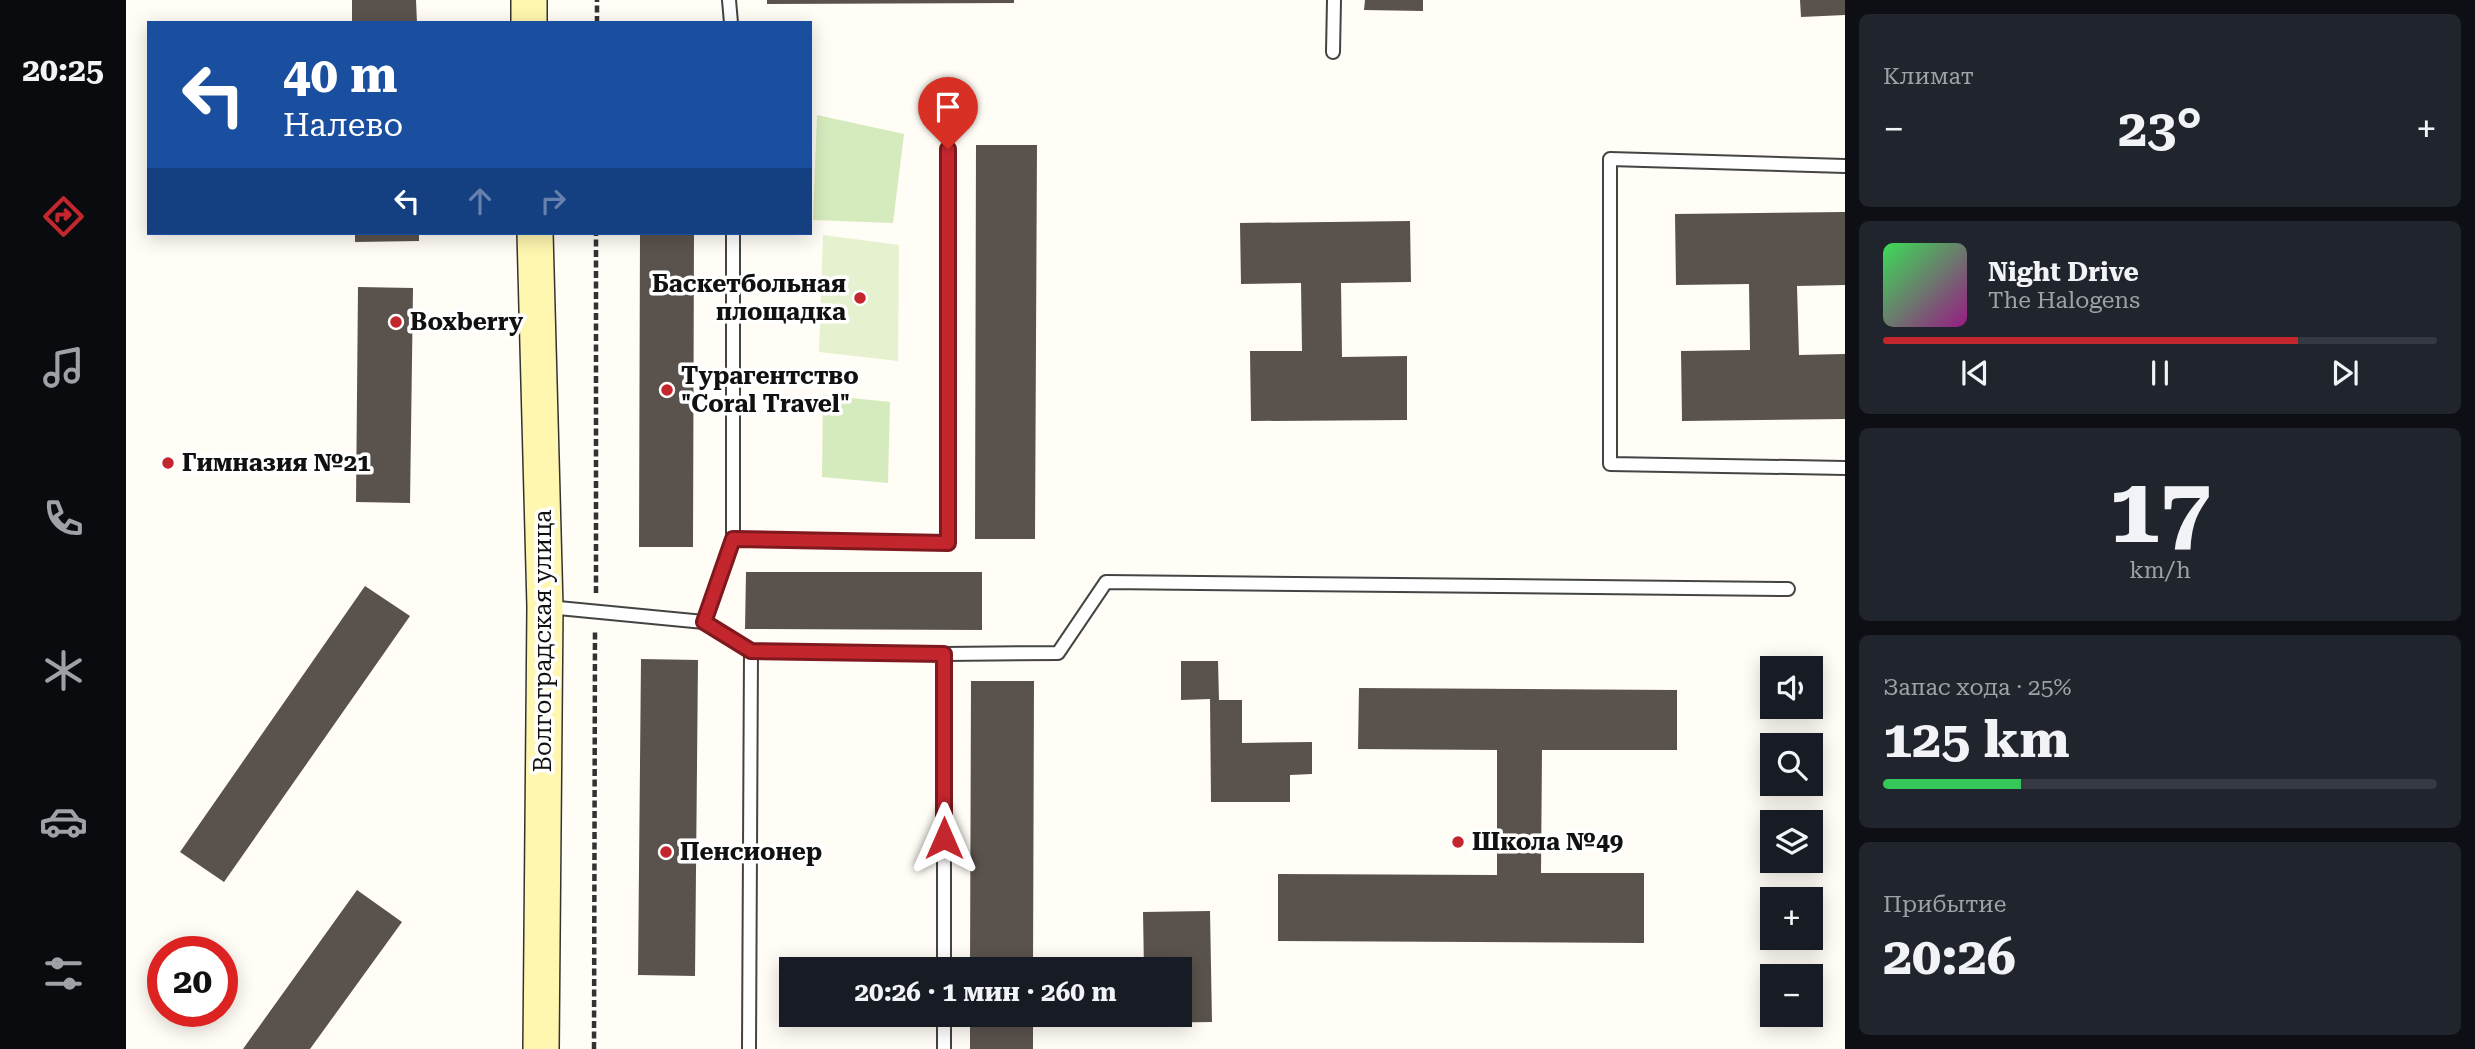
<!DOCTYPE html>
<html lang="ru">
<meta charset="utf-8">
<style>
:root{--surface:#171b24;--page:#20242c;--text:#f1f3f6;--muted:#9ea1a6;--line:#363941;--accent:#c4262e}
body{margin:0;font-family:"Roboto Serif",serif;background:var(--page);color:var(--text);height:100vh;display:flex;flex-direction:column;font-size:26px;white-space:nowrap}
*{box-sizing:border-box;margin:0}
p{font-size:23px;color:var(--muted)}
.icon{flex:none;width:38px;height:38px;fill:none;stroke:currentColor;stroke-width:2;stroke-linecap:round;stroke-linejoin:round}
.map{position:relative;flex:1;overflow:hidden}
.drawer{display:flex;flex-direction:column;gap:14px;padding:14px;background:#0d0f14;width:630px}
.drawer>*{flex:none}
.guide{position:absolute;left:21px;top:21px;width:665px;height:214px;border-radius:0px;box-shadow:0 4px 18px #0003;background:#1a4fa0;color:#fff;overflow:hidden}
.fabs{position:absolute;left:1634px;top:656px;display:grid;gap:14px}
.fabs a{display:grid;place-items:center;width:63px;height:63px;border-radius:0px;background:var(--surface);box-shadow:0 4px 18px #0003;font-size:35px}
.speed{position:absolute;left:21px;top:936px;display:flex;gap:14px;font-size:35px;font-weight:700;text-align:center}
.speed>*{display:grid;place-content:center;width:91px;height:91px;border-radius:50%;background:var(--surface);box-shadow:0 4px 18px #0003;line-height:1}
.speed .limit{border:10px solid #d22;background:#fff;color:#111}
.pin{position:absolute;display:grid;place-items:center;width:60px;height:60px;color:#fff;margin:-72px -30px;border-radius:50% 50% 50% 0;rotate:-45deg;box-shadow:0 0 7px #0007}
.pin .icon{rotate:45deg}
.me{position:absolute;width:77px;margin:-38px;rotate:0deg;stroke-linejoin:round;filter:drop-shadow(0 0 5px #0008)}
.turn{display:flex;align-items:center;gap:24px;height:147px;padding:0 21px;font-size:32px}
.turn .icon{width:91px;height:91px;stroke-width:2.5}
.turn b{display:block;font-size:49px;line-height:60px}
.lanes{display:flex;align-items:center;height:66px;padding:0 21px;background:#0003;justify-content:center;gap:35px;direction:ltr}
.lanes .off{opacity:.35}
.big{font-size:52px;font-weight:700;line-height:1.1}
.drawer .card{flex:1;display:flex;flex-direction:column;justify-content:center;gap:10px;min-width:0;padding:0 24px;border-radius:10px;background:var(--page)}
.drawer .dial{align-items:center;gap:0}
.dial b{font-size:91px;line-height:1}
.song{display:flex;align-items:center;gap:21px}
.cover{width:84px;height:84px;border-radius:10px;background:linear-gradient(135deg,hsl(130 70% 55%),hsl(310 70% 35%))}
.played{height:7px;border-radius:4px;background:linear-gradient(90deg,var(--accent) 75%,var(--line) 75%)}
.keys{display:flex;justify-content:space-around;direction:ltr}
.heat{display:flex;justify-content:space-between;align-items:center;font-size:38px;direction:ltr}
.charge{height:10px;border-radius:5px;background:linear-gradient(90deg,#34c759 25%,var(--line) 0)}
.trip{position:absolute;left:653px;top:957px;width:413px;height:70px;border-radius:0px;background:var(--surface);box-shadow:0 4px 18px #0003;font-weight:700;line-height:70px;text-align:center}
main{display:flex;flex:1;min-height:0}
.tab-bar{display:flex;flex-direction:column;width:126px;justify-content:space-around;align-items:center;background:#090b0e;color:var(--muted)}
.tab-bar .icon{width:49px;height:49px}
.tab-bar .active{color:var(--accent)}
.tab-bar b{font-size:32px;color:var(--text)}
.map>svg:first-child{display:block}
.green{fill:#d5ebbd}
.pitch{fill:#e6f2cf}
.building{fill:#5a524d}
.lines{fill:none;stroke-linecap:round;stroke-linejoin:round}
.service-casing{stroke:#444;stroke-width:16}
.secondary-casing{stroke:#333;stroke-width:38}
.path{stroke:#333;stroke-width:4.5;stroke-dasharray:7 3.5;stroke-linecap:butt}
.service{stroke:#fff;stroke-width:12}
.secondary{stroke:#fff6b0;stroke-width:35}
.route-casing{stroke:#7f191e;stroke-width:18}
.route{stroke:#c4262e;stroke-width:12}
.poi-dot{fill:#c4262e;stroke:#fff;stroke-width:2.5}
.labels{text-anchor:middle;dominant-baseline:central;stroke-width:7;stroke-linejoin:round;paint-order:stroke}
.poi-label{font-size:24px;font-weight:bold;fill:#111;stroke:#fff;text-anchor:start}
.street-label{font-size:24px;fill:#111;stroke:#fff}
</style>
<main>
<nav class="tab-bar">
<b>20:25</b>
<svg class="icon active" aria-label="directions" viewBox="0 0 24 24"><path d="M12 3l9 9-9 9-9-9zM9 14v-3h6M13 9l2 2-2 2"/></svg>
<svg class="icon" aria-label="music" viewBox="0 0 24 24"><path d="M9 18V5l10-2v13"/><circle cx="6" cy="18" r="3"/><circle cx="16" cy="16" r="3"/></svg>
<svg class="icon" aria-label="phone" viewBox="0 0 24 24"><path d="M5 4h4l2 5-3 2q2 4 5 5l2-3 5 2v4C11 20 4 13 5 4z"/></svg>
<svg class="icon" aria-label="climate" viewBox="0 0 24 24"><path d="M12 3v18M4 7l16 10M4 17L20 7"/></svg>
<svg class="icon" aria-label="car" viewBox="0 0 24 24"><path d="M5 17H2v-5l4-1 3-4h7l3 4 3 1v5h-3M9 17h6M6 11h13"/><circle cx="7" cy="17" r="2"/><circle cx="17" cy="17" r="2"/></svg>
<svg class="icon" aria-label="filters" viewBox="0 0 24 24"><path d="M4 7h16M4 17h16"/><circle cx="9" cy="7" r="2"/><circle cx="15" cy="17" r="2"/></svg>
</nav>
<div class="map">
<svg width="1719" height="1049" viewBox="0 0 1719 1049">
<rect width="100%" height="100%" fill="#fffdf5"/>
<path class="green" d="M691,115l87,19 -11,89 -80,-3z
M697,395l67,7 -2,81 -66,-6z"/>
<path class="pitch" d="M697,235l76,10 -1,116 -79,-9z"/>
<path class="building" d="M226,0h64l1,23h-65z
M641,0h247v3l-247,1z
M1239,0h58v11l-59,-1z
M1674,0h45v15l-44,2z
M850,145h61l-2,394h-60z
M1719,212v73l-48,1 2,69 46,-1v65l-163,2 -1,-70 69,-1 -1,-66 -73,1 -1,-71z
M1284,221l1,61 -70,1 1,74 65,-1v64l-156,1 -1,-70h52l-1,-68 -60,1 -1,-61z
M229,233h64v8l-64,1z
M514,233h54l-1,314h-54z
M232,287l55,1 -3,215 -54,-1z
M620,572h236v58l-237,-1z
M239,586l45,30 -186,266 -44,-30z
M515,659l57,1 -3,316 -57,-1z
M1055,661h37l1,39h23v43l70,-1v32l-22,1v27h-79l-1,-103 -29,1z
M845,681h63l-1,289h-63z
M1233,688l318,2v60h-135l-1,123h103v70l-366,-2v-67l219,1v-125l-139,-1z
M231,890l45,32 -92,127h-67z
M1084,911l2,111 -67,1v-8h35v-45h-36l-1,-58z
M844,1015h63v34h-63z"/>
<g class="lines">
<defs>
<path id="service" d="M603,0l2,23
M1207,52l1,-52
M1719,166l-235,-7v305l235,4
M607,233v306
M422,607l156,15 47,29 193,3v316
M578,622l29,-83 215,4v-394
M818,654l114,-1 48,-71 682,7
M818,1015v34
M623,1049l2,-398"/>
<path id="secondary" d="M403,0v23
M409,233l10,374 -4,442"/>
</defs>
<use href="#service" class="service-casing"/>
<use href="#secondary" class="secondary-casing"/>
<path class="path" d="M471,23v-23
M470,593v-360
M468,1049l1,-419"/>
<use href="#service" class="service"/>
<use href="#secondary" class="secondary"/>
</g>
<g class="lines">
<defs>
<path id="route" d="M818,838v-184l-193,-3 -47,-29 29,-83 215,4v-394"/>
</defs>
<use href="#route" class="route-casing"/>
<use href="#route" class="route"/>
</g>
<g class="poi-dot">
<circle cx="734" cy="298" r="7"/>
<circle cx="270" cy="322" r="7"/>
<circle cx="541" cy="390" r="7"/>
<circle cx="42" cy="463" r="7"/>
<circle cx="1332" cy="842" r="7"/>
<circle cx="540" cy="852" r="7"/>
</g>
<g class="labels">
<g class="poi-label">
<text x="720" y="284" text-anchor="end">Баскетбольная<tspan x="720" dy="28">площадка</tspan></text>
<text x="284" y="322">Boxberry</text>
<text x="555" y="376">Турагентство<tspan x="555" dy="28">"Coral Travel"</tspan></text>
<text x="56" y="463">Гимназия №21</text>
<text x="1346" y="842">Школа №49</text>
<text x="554" y="852">Пенсионер</text>
</g>
<g class="street-label">
<text transform="translate(417 641) rotate(-90)">Волгоградская улица</text>
</g>
</g>
</svg>
<div class="fabs">
<a><svg class="icon" aria-label="sound" viewBox="0 0 24 24"><path d="M4 9h4l5-4v14l-5-4H4zM17 9q2 3 0 6"/></svg></a>
<a><svg class="icon" aria-label="search" viewBox="0 0 24 24"><circle cx="10" cy="10" r="6"/><path d="M15 15l6 6"/></svg></a>
<a><svg class="icon" aria-label="layers" viewBox="0 0 24 24"><path d="M12 4l9 5-9 5-9-5zM3 14l9 5 9-5"/></svg></a>
<a>+</a>
<a>−</a>
</div>
<div class="speed"><div class="limit">20</div></div>
<div class="pin" style="left:822px;top:149px;background:#d93025"><svg class="icon" aria-label="arrive" viewBox="0 0 24 24"><path d="M6 21V4h12l-3 4 3 4H6"/></svg></div>
<svg class="me" style="left:818px;top:838px" viewBox="-20 -20 40 40"><path d="M0-17L14 15 0 8-14 15z" fill="#c4262e" stroke="#fff" stroke-width="4"/></svg>
<div class="trip">20:26 · 1 мин · 260 m</div>
<div class="guide">
<div class="turn"><svg class="icon" aria-label="left" viewBox="0 0 24 24"><path d="M17 20v-9H6M10 6l-5 5 5 5"/></svg><div><b>40 m</b>Налево</div></div>
<div class="lanes"><svg class="icon" aria-label="left" viewBox="0 0 24 24"><path d="M17 20v-9H6M10 6l-5 5 5 5"/></svg><svg class="icon off" aria-label="ahead" viewBox="0 0 24 24"><path d="M12 20V5M6 11l6-6 6 6"/></svg><svg class="icon off" aria-label="right" viewBox="0 0 24 24"><path d="M7 20v-9h11M14 6l5 5-5 5"/></svg></div>
</div>
</div>
<section class="drawer">
<div class="card"><p>Климат</p>
<div class="heat"><a>−</a><b class="big">23°</b><a>+</a></div>
</div>
<div class="card">
<div class="song"><i class="cover"></i><div><b>Night Drive</b><p>The Halogens</p></div></div>
<div class="played"></div>
<div class="keys"><svg class="icon" aria-label="previous" viewBox="0 0 24 24"><path d="M18 5L8 12l10 7zM5 5v14"/></svg><svg class="icon" aria-label="pause" viewBox="0 0 24 24"><path d="M8 5v14M16 5v14"/></svg><svg class="icon" aria-label="next" viewBox="0 0 24 24"><path d="M6 5l10 7-10 7zM19 5v14"/></svg></div>
</div>
<div class="card dial"><b>17</b><p>km/h</p></div>
<div class="card"><p>Запас хода · 25%</p><b class="big">125 km</b><div class="charge"></div></div>
<div class="card"><p>Прибытие</p><b class="big">20:26</b></div>
</section>
</main>
